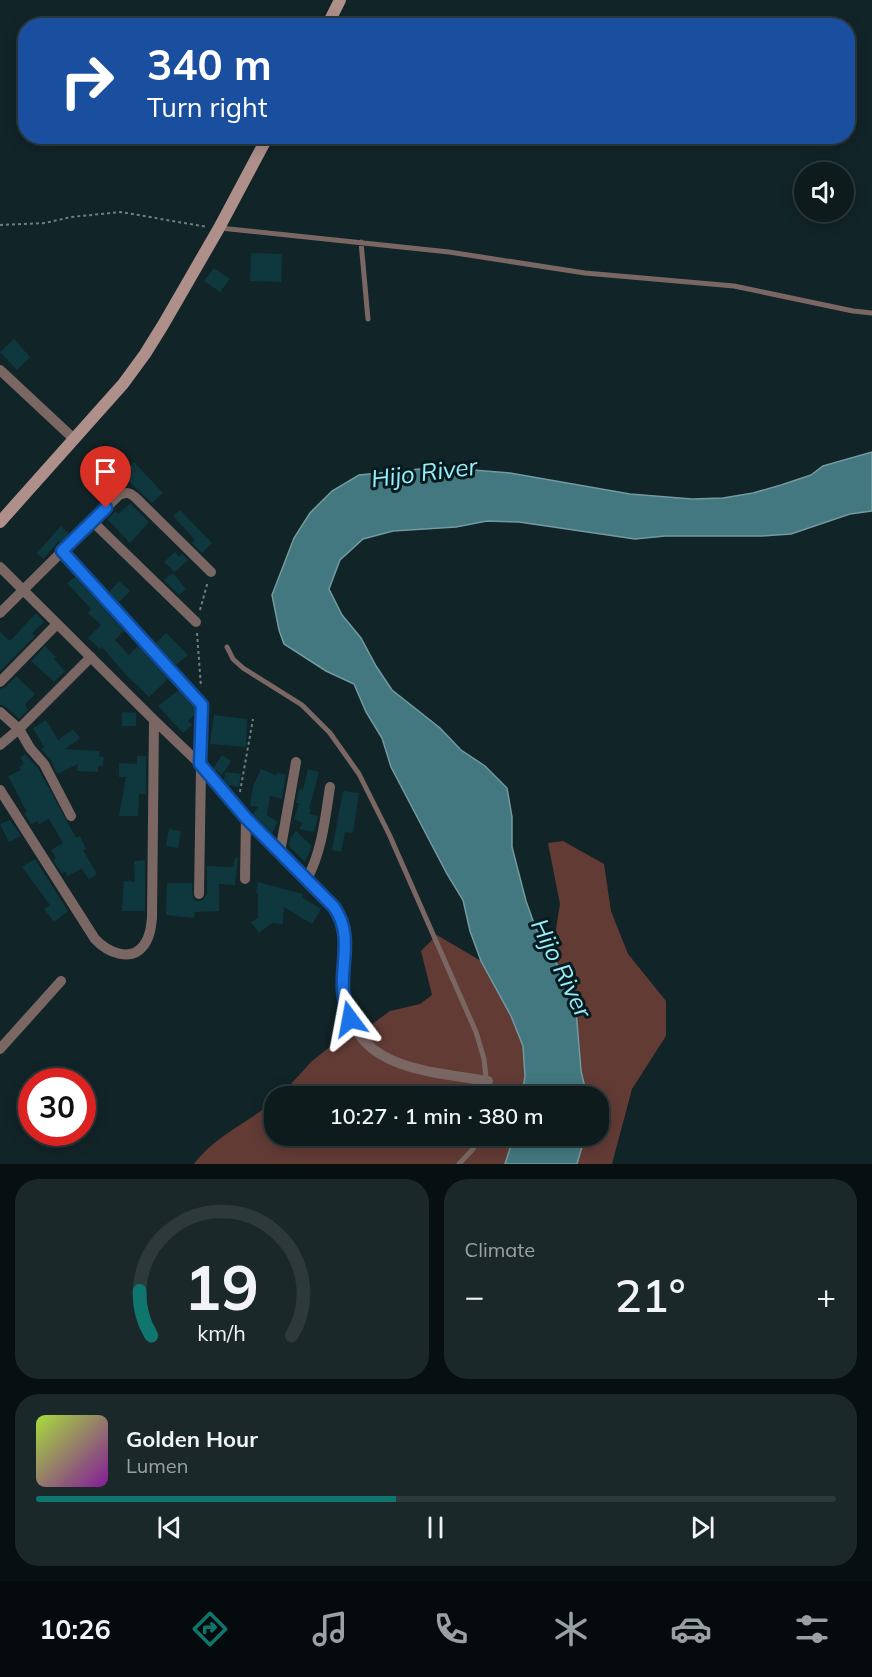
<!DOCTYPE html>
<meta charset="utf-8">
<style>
:root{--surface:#0d1b1d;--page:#1b282a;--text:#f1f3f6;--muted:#9aa1a4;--line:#2d393b;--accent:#0f766e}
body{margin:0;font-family:Mulish,sans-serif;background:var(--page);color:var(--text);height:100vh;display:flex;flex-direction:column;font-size:22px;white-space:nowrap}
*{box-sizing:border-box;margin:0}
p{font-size:20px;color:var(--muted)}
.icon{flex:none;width:33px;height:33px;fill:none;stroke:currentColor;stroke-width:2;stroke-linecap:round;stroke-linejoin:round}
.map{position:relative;height:1164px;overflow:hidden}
.details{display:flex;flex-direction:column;gap:15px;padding:15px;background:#070f10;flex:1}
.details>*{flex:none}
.top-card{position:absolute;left:18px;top:18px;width:837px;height:126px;border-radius:24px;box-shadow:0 3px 15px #0003,0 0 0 2px var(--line);background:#1a4fa0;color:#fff;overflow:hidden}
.controls{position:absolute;left:794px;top:162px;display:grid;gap:12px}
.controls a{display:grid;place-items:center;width:60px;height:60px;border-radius:50%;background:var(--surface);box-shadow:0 3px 15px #0003,0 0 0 2px var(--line);font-size:30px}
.speed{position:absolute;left:18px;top:1068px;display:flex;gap:12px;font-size:30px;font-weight:700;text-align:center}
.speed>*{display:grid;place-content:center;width:78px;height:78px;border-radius:50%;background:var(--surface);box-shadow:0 3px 15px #0003,0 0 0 2px var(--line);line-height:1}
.speed .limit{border:9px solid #d22;background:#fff;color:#111}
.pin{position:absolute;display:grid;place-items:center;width:51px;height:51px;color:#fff;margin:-62px -26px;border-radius:50% 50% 50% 0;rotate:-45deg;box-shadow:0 0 6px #0007}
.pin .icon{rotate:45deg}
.me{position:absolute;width:66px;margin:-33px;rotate:347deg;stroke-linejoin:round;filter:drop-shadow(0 0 4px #0008)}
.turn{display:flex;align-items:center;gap:21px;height:126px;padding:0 30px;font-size:27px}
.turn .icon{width:78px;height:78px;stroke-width:2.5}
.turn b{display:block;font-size:42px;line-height:51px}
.big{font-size:45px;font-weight:600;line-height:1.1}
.details .tile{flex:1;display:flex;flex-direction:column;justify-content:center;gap:9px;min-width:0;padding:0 21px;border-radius:24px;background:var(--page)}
.details .dial{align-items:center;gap:0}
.dial svg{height:156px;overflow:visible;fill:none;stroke:var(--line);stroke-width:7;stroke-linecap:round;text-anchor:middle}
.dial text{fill:var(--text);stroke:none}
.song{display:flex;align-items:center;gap:18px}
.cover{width:72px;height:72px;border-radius:9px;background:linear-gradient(135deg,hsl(80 70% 55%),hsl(290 70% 35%))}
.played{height:6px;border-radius:3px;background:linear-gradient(90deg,var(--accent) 45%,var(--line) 45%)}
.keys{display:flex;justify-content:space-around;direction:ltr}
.heat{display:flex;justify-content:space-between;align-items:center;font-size:33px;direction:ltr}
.details .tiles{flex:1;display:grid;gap:15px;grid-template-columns:1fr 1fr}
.tile:last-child{grid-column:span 2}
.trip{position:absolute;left:264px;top:1086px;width:345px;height:60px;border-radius:24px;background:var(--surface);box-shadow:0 3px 15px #0003,0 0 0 2px var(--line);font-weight:600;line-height:60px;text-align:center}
.dock{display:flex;height:96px;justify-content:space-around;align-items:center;background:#050b0c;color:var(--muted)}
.dock .icon{width:42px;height:42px}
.dock .selected{color:var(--accent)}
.dock b{font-size:27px;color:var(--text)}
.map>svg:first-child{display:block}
.forest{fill:#623b35}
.water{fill:#437880;stroke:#729aa0;stroke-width:1.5}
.building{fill:#0e383e}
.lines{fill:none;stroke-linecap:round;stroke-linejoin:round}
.path{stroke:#6f7e81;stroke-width:2;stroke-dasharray:3 3;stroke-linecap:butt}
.service{stroke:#7a6763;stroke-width:5}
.minor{stroke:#7a6763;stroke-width:10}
.secondary{stroke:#ae8f89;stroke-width:12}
.route-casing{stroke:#114b97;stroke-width:15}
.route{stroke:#1a73e8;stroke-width:10}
.labels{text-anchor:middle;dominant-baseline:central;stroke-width:6;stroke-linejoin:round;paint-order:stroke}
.water-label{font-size:24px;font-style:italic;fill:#95eefd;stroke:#071b1e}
</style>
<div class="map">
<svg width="872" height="1164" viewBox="0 0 872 1164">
<rect width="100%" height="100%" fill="#112427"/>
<path class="forest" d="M563,841l41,23 7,47 17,43 38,47v35l-34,53 -20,75h-35l8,-28h13v-40h-11l-6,-25 -5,-61 -9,-29 -15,-27 8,-50 -12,-61z
M437,935l44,26 30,55 12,30 2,30 -3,20h-242l32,-35 24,-19 28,-12 26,-19 30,-7 12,-9 -11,-44z
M274,1101v35h240l-9,28h-311c20,-28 54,-41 80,-63z"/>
<path class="water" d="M872,452v59l-22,3 -59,20 -30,2h-96l-30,3 -116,-17 -32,-1 -31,6 -63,4 -30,8 -23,21 -11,29 13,26 19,23 15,28 16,24 48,38 21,22 24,16 22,22 5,29v30l14,54 10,28 31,52 9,29 5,61 6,25h-65l3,-20 -2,-30 -12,-30 -30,-55 -11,-30 -7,-31 -16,-26 -56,-107 -9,-29 -16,-26 -12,-28 -28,-13 -42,-27 -5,-14 -7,-35 22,-57 16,-25 22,-22 27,-16 61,-6 29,-1 61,5 120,21 62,5 31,-1 30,-5 28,-8 30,-10 12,-9z
M514,1136h71l-8,28h-72z"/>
<path class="building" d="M251,253l31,1 -1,28 -31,-1z
M214,268l16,11 -10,13 -16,-11z
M14,339l16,18 -13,13 -17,-18z
M134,462l29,31 -11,10 -31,-29z
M108,468l10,9 -10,11 -10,-10z
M130,503l19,19 -19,21 -23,-24 9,-8 2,3z
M180,510l32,33 -10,10 -10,-10 3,-3 -22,-24z
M61,526l8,8 -9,9 -1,-2 -16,18 -6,-6z
M175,552l4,5 3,-3 6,6 -13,12 -11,-10z
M173,573l13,16 -7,6 -15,-15z
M75,577l49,54 -9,9 14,15 9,-9 30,33 -19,18 -23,-22 -24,-28 -2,2 -12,-11 13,-13 -13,-12 3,-4 -24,-26z
M119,581l11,10 -11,11 -10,-10z
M36,613l8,9 -12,11 3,3 -35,35v-39l10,9z
M166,633l22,22 -12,10 -20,-22z
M45,646l11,11 -2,2 11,12 -11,11 -23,-21z
M16,676l19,18 -10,10 3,6 -9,9 -14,-13 -5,-1v-16l5,-2z
M179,690l15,18v7l-6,6 4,4 -9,8 -25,-27z
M122,712l14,1v13h-14z
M214,715l33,4 -1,28 -36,-3z
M46,720l12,20 15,-11 7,9 -15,11 35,2 -1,5 5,1 -1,9h-5v6l-21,-1 1,-7 -21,10 -6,-14 -10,-11 3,-2 -11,-19z
M25,754l13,14 38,70 4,-2 6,13 -3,1 14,24 -8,5 -7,-10 -15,7 -2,-5 -3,3 -9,-14 3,-2 -5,-8 12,-7 -14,-24 -10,5 -1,-3 -7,3 -7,-11 3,-1 -19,-36 13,-6 -2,-3 5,-3 -4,-6z
M222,755l9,6 -9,14 -9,-7z
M137,756h9v38h-7l-1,22h-19l7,-39h-7v-14l18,1z
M261,769l15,6 1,-2 9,2 -4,24 -12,-3 -3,19 11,7 -6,11 -19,-19 5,-7 -8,-1 3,-20z
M308,769l11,3 -10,37 2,1 -2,4 9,2 -4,16 -15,-3 4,-6 -9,-4 5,-16h-3l3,-14 4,1z
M225,772l16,2 -2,13 -11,-2 -4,-4z
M343,791l16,2 -6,40 -8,-1 -4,20 -9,-2z
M10,820l11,16 -12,6 -9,-18z
M169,829l12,2 -3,17 -12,-2z
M296,831l16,15 -7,16 -16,-16 1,-7z
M235,858h3l-3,27 -16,-1v27l-24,1 -1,6 -28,-3 1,-32h25l1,15 3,3h6l5,-7v-28l26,1z
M35,859l33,52 -14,11 -10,-13 6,-4 -28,-38z
M145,860v51h-23l2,-30 11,1 -1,-21z
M258,882l45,12 -1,3 19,12 -9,15 -28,-17 -1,17 -11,-1 -13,10 -8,-11 7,-4v-25h-2z"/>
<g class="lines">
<path class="path" d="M0,225l45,-2 26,-6 50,-5 86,15
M200,610l8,-29
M197,633l4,54
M240,792l13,-73"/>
<path class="service" d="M220,228l229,24 136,21 149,13 119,25 19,2
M361,242l7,77
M227,647l6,12 10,9 59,37 28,28 29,41 30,60 87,198 8,27 4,37
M459,1164l14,-15 8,-13"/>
<path class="minor" d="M0,370l74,69
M93,522l103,100
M62,551l140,154 -3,189
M0,567l154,153 46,44 46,54 88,89c15,22 11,41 10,66 -4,94 72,97 144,108
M0,613l119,-118c8,-4 12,-2 18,4l74,73
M0,682l57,-58
M0,712l19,17 11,19 14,16 27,52
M0,745l19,-16 72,-72
M0,790l95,149c12,13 36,24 49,6 6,-8 7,-18 8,-27l2,-198
M280,852l16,-90
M245,879l1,-61
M307,879c15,-28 18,-60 23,-92
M0,1049l61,-68"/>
<path class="secondary" d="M327,26l13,-26
M0,522l123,-138 22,-30 18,-29 56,-97 49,-92"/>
</g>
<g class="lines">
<defs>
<path id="route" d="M106,508l-44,43 140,154 -2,59 46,54 88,89c19,28 7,53 9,84 1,10 4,19 7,28"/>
</defs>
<use href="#route" class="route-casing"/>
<use href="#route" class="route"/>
</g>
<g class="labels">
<g class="water-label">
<text transform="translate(424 472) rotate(-7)">Hijo River</text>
<text transform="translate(562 968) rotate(64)">Hijo River</text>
</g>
</g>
</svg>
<div class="controls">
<a><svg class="icon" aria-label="sound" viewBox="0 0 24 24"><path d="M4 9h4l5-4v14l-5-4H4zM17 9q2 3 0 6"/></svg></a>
</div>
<div class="speed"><div class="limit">30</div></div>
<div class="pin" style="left:106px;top:508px;background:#d93025"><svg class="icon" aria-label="arrive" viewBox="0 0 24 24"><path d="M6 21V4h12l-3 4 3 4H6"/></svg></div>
<svg class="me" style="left:350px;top:1019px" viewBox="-20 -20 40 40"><path d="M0-17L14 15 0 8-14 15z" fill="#1a73e8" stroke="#fff" stroke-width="4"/></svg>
<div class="trip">10:27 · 1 min · 380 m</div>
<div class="top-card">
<div class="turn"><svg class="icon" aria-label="right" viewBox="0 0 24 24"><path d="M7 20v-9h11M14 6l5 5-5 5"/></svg><div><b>340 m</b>Turn right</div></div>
</div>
</div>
<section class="details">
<div class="tiles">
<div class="tile dial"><svg viewBox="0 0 100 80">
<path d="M14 69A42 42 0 1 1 86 69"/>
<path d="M14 69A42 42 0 0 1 8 46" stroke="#0f766e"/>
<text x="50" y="56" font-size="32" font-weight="700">19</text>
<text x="50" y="72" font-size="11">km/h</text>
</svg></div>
<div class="tile"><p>Climate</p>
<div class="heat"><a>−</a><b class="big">21°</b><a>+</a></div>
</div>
<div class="tile">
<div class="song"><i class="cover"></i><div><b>Golden Hour</b><p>Lumen</p></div></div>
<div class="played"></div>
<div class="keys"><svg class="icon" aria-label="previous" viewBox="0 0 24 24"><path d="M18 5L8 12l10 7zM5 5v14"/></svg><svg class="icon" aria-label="pause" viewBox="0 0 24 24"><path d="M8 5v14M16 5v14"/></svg><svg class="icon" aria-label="next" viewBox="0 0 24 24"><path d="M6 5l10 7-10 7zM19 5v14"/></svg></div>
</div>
</div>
</section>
<nav class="dock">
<b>10:26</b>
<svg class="icon selected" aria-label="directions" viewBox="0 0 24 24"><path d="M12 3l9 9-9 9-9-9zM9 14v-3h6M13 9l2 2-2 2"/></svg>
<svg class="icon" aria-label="music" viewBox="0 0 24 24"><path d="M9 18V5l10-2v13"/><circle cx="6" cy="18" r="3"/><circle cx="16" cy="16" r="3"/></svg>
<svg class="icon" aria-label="phone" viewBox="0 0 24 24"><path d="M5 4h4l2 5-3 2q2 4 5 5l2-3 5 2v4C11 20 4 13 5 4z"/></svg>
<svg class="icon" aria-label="climate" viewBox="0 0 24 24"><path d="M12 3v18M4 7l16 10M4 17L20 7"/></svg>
<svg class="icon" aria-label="car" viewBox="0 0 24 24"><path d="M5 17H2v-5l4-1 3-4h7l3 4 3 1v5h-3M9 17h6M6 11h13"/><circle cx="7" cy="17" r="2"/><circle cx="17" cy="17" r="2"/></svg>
<svg class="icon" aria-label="filters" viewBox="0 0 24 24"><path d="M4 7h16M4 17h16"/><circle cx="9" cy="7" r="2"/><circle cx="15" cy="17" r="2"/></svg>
</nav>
